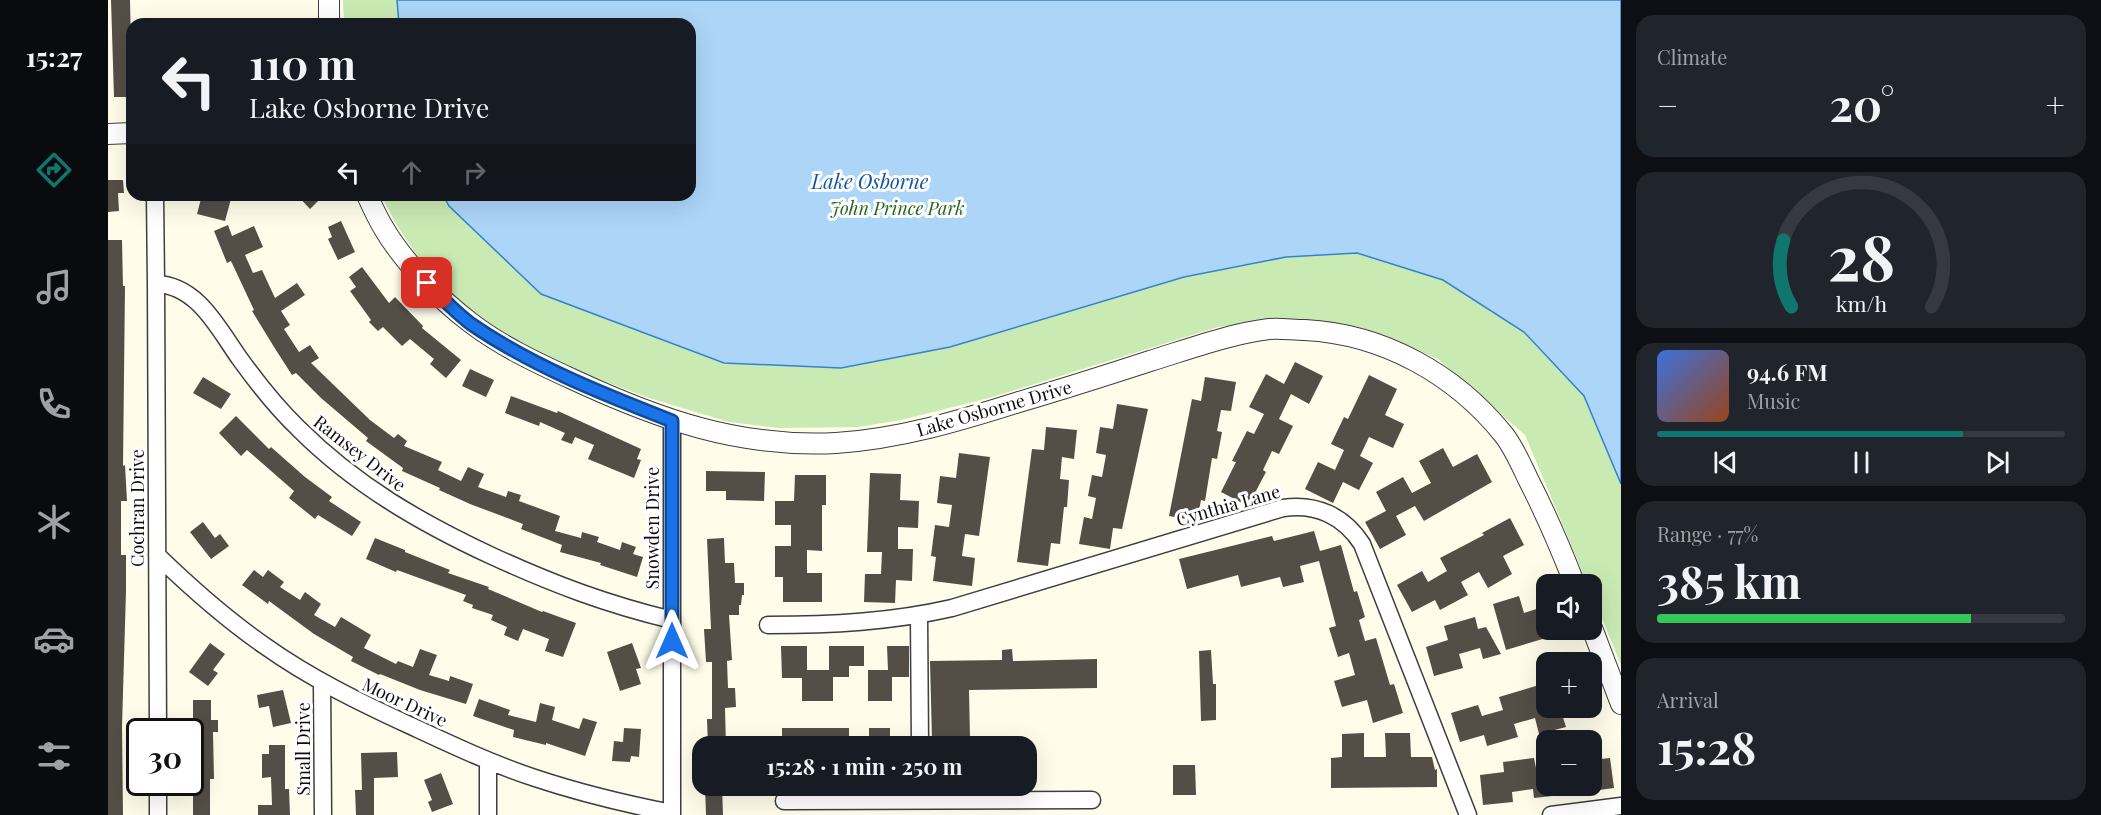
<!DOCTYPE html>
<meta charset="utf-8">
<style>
:root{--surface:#171b24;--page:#20242c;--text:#f1f3f6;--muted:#9ea1a6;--line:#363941;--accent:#0f766e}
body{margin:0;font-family:"Playfair Display",serif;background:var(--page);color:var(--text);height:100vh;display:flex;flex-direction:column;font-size:22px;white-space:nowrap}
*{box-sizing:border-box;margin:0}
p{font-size:20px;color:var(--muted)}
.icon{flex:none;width:33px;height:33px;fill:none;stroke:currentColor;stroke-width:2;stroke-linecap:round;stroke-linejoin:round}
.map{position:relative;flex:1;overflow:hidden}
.side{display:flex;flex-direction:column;gap:15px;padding:15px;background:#0d0f14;width:480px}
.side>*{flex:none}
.top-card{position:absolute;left:18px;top:18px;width:570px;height:183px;border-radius:18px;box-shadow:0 6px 24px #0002;background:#171b24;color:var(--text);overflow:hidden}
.controls{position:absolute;left:1428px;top:574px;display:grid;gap:12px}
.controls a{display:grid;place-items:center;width:66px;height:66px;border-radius:12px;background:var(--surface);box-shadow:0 6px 24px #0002;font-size:30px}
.speed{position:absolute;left:18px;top:718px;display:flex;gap:12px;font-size:30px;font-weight:700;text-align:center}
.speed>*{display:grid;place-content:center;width:78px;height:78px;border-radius:50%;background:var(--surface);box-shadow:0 6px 24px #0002;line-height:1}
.speed .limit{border:3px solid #111;border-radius:9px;background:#fff;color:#111}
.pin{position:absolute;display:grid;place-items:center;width:51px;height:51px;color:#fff;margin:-26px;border-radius:12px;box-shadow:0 3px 9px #0006}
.me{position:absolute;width:66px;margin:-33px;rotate:0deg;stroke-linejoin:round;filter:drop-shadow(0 0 4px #0008)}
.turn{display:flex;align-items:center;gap:21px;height:126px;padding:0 24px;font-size:27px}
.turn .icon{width:78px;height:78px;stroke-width:2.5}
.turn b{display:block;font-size:42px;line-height:51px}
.lanes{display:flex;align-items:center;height:57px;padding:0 24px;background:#0003;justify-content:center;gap:30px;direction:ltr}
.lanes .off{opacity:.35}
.big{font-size:45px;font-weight:700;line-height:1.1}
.side .widget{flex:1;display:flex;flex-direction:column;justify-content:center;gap:9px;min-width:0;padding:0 21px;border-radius:18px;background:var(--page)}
.side .dial{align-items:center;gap:0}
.dial svg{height:156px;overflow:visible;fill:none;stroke:var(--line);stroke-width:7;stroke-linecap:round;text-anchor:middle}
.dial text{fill:var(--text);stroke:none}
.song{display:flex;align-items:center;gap:18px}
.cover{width:72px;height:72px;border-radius:9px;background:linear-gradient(135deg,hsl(220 70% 55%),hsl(20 70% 35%))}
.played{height:6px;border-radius:3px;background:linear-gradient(90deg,var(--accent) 75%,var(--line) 75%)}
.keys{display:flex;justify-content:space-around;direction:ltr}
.heat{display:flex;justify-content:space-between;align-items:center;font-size:33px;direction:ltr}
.charge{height:9px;border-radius:4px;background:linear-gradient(90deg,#34c759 77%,var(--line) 0)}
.trip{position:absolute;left:584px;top:736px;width:345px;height:60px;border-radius:18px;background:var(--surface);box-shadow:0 6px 24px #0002;font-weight:700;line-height:60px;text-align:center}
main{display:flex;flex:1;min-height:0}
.tabs{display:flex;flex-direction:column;width:108px;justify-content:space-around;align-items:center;background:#090b0e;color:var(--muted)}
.tabs .icon{width:42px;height:42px}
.tabs .active{color:var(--accent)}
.tabs b{font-size:27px;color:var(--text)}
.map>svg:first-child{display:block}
.green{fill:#caeab3}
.water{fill:#add5f8;stroke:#3283d1;stroke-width:1.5}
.building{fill:#544e47}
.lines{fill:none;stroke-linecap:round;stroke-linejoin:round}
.minor-casing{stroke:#3e3e3e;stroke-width:19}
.tertiary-casing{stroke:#3e3e3e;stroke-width:22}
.minor{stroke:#fff;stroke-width:16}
.tertiary{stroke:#fff;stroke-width:20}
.route-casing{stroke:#114b97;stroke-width:15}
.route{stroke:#1a73e8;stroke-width:10}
.labels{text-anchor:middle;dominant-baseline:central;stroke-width:6;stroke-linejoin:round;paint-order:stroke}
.park-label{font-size:18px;font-style:italic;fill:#23641a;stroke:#fff}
.street-label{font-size:18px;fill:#0b0b0b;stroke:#fff}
.water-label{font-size:20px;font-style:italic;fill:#1255a0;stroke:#fff}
</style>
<main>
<nav class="tabs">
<b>15:27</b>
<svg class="icon active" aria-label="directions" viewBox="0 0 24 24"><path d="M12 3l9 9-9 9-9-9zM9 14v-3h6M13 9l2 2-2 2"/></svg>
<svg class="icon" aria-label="music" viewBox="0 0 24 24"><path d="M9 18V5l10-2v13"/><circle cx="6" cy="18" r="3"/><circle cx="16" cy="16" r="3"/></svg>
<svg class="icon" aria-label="phone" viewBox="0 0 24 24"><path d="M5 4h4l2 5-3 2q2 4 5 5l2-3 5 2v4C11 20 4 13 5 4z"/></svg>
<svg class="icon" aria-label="climate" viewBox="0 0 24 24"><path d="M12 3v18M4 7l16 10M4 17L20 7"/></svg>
<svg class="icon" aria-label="car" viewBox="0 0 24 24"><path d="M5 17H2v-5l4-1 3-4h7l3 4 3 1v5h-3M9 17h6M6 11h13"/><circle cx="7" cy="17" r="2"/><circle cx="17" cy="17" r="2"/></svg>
<svg class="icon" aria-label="filters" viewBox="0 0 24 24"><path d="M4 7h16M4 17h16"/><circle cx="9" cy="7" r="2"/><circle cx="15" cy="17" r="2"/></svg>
</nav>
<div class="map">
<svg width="1513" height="815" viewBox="0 0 1513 815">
<rect width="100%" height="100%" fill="#fffdea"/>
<path class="green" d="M235,0h1278v665l-29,-71v-9h-4l-63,-150 -87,-76 -48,-20 -138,-16 -34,4 -229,71 -88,22 -43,7 -79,1 -50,-6 -80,-24 -72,-27 -56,-28 -52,-33 -51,-53 -22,-33 -15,-29h309v-171h-346z"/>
<path class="water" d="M289,0h1224v484l-37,-88 -60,-64 -81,-52 -86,-27 -71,4 -102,20 -234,70 -109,21 -117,-5 -183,-69 -92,-88 -6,-11h247v-171h-291z"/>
<path class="building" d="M3,0h19l2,97h-18z
M0,180h15l1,13h-6l1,18 -11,1z
M94,195h30l-7,26 -28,-7z
M189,195h27l-14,14z
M233,221l14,31 -17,8 -10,-21 4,-2 -4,-10z
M120,225l4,11 22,-10 9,21 -18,8 8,18 9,-3 13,28 22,-15 8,12 -24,16 9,14 -6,4 15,23 11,-7 9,13 -8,5 59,57 24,18 4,-4 9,7 -3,5 38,16 -4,8 23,11 7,-14 16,7 -6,13 28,10 2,-6 13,4 -2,6 41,15 -5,15 26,7 1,-6 17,5 -2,5 23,8 2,-8 14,5 -3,7 10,3 -6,20 -37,-12 1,-2 -41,-11 2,-7 -41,-16 2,-5 -53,-20 -31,-14 1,-2 -38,-17 1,-3 -37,-27 2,-3 -47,-40 -25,-25 -4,2 -18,-28 -22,-36 2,-1 -23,-49 -4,2 -13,-32z
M0,240h14l1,46h2l-2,180 2,-1 2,36h-6v54h5v36l-4,136 1,88h-15z
M254,267l27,36 6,-6 28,29 -1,2 39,32 -15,18 -16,-14 4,-5 -24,-20 -8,7 -19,-19 -5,4 -9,-9 2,-2 -21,-29 6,-4 -7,-10z
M1187,362l28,14 -14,28 -18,-10 -12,25 14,7 -14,28 -7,-3 -9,19 3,2 -18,34 -27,-14 15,-30 -4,-1 15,-30 7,3 10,-20 -15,-7 17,-33 18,10z
M362,369l24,11 -8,17 -24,-11z
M1261,375l28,14 -12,26 19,9 -11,24 -24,-11 -9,19 13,7 -14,27 -16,-8 -10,21 -28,-14 13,-27 17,8 9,-20 -13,-6 13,-27 4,2z
M95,377l28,17 -10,15 -28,-16z
M1097,377l31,5 -5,29 -10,-1 -4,21 5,1 -5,27 -5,-1 -7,43 -4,-1 -4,21 -28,-5 23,-117 9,2z
M403,396l46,17 1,-2 83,38 -4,10 4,1 -7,18 -46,-19 6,-14 -19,-8 -3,7 -11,-4 4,-7 -25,-11 -1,4 -34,-13z
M1009,404l31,5 -26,120 -9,-1 -3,21 -31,-5 5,-27 8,2 4,-21 -8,-2 4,-21 10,2 4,-22 -10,-2 4,-26 13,2z
M128,416l33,33 2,-2 34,30 27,20 -3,4 32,21 -9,14 -34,-21 -3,4 -26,-21 5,-7 -47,-41 -6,6 -22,-23z
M938,427l31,3 -3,29 -12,-2 -2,22 9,1 -2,27h-3l-4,37 -9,-1 -3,23 -31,-4 15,-113 12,1z
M1335,448l10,19 24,-13 15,28 -68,39 -9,-15 -19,10 10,19 -26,14 -15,-27 21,-11 -10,-19 27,-15 9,16 19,-10 -12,-22z
M851,453l31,4 -11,79 -14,-2 -3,22 13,2 -3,28 -39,-5 3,-24 -5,-1 4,-31 14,2 3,-22 -15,-2 3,-27 16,2z
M598,471l59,1 -1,29 -38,-1v-9h-20z
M762,473l31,1 -1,26 19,1 -1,27 -20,-1v22h15l-1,32 -16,-1 -1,23 -31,-1 1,-28h16l1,-22h-15z
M687,475h31v30h-4v46l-15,-1v23h15v29h-39v-25h-8v-31h16v-21h-16v-24h19z
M1402,518l14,27 -21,11 9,18 -24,14 -9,-16 -18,10 7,13 -28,15 -5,-10 -23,12 -15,-27 25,-14 6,11 19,-11 -7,-13 44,-23 -2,-2z
M95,522l12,16 5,-4 9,12 -18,13 -21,-27z
M1206,531l6,20 21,-6 13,47 3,-1 8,26 -6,3 6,21 11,-3 14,47 4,-1 9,29 -30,10 -6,-23 -25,7 -8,-26 21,-6 -6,-22 -11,4 -9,-29 7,-2 -17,-65 -19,5 4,16 -21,5 -3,-10 -39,10 -3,-12 -51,14 -8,-30 93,-23 2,5z
M267,538l30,12v2l45,18 -2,3 41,14 -1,2 54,23 1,-1 33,12 -13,34 -18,-6 4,-12 -26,-10 -5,12 -14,-6 3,-8 -16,-7 2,-5 -21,-7 1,-3 -10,-4 3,-6 -69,-25 -1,2 -30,-13z
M616,538l1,25h9l1,20h9v12h-2l-1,10h-2v10h-10l3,45 -5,1 1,27h7l1,19 -11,1 1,39h-18l-1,-28h5v-57h-6l-2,-33h7l-4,-90z
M146,570l9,7 5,-7 16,12 -4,5 20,13 5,-8 16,12 -7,11 21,12 6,-10 30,18 -7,13 32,16 2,-3 15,6 7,-18 17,6 -8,20 20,6 1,-5 23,8 -7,20 -46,-14 -40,-16 -1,1 -28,-14 2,-4 -39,-23 -45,-33 -1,3 -26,-19z
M1411,596l5,17 22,-7v32l-40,12 -13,-46z
M1367,617l3,12 8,-2 15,27 -18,5 -3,-11 -21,6 4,14 -29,8 -8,-29 22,-7 -4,-14z
M102,643l15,11 -12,16 5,3 -10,13 -19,-14z
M524,643l9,25 -5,1 5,15 -21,7 -13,-39z
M673,646h26v24h22v-24h35v20h-15v11h-16v24h-31v-23h-20z
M779,646h22v31h-17v24h-24v-31h20z
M904,649l1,12 84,-2v29l-128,2 1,49 -38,1 -2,-79 72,-1v-10z
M1103,650l2,34h3v36l-15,1 -2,-70z
M1438,683v25h14l6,19 -27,7 -4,-16 -21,6 4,13 -31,9 -3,-11 -24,7 -9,-29 27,-8 4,11 21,-6 -4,-13z
M175,690l8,33 -18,4 -4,-21 -10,2 -2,-13z
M371,699l31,11 -2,5 28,7 4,-19 15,4 -3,13 27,9 4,-11 14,4 -12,34 -39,-13v2l-33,-8 1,-7 -41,-14z
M85,700h18v20h7v12h-5l1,47h-4v36h-17v-24h5l-1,-59 -4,1z
M516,728l17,1 -2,28 -8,-1 -1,6 -18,-1 2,-20 9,1z
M674,728h67v19h-67z
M761,728h21v19h-21z
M1256,733v24h22l-1,-24h25l1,24h21l3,13 2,-1v18l-106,1v-30l11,-1v-23z
M161,745h16v44h4l1,26h-32v-10h14l-1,-28 -9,1v-24h7z
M289,752l1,25 -24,1v37h-18l-1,-25h7l-1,-37z
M1426,758l2,10 10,-2v20h33v7l-45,5 -1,-9 -21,3 1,10 -30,3 -3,-30 24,-3 -1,-10z
M1502,758l4,30 -22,3v-31z
M1065,765h22l1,30h-23z
M333,773l12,31 -21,8 -4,-10 4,-2 -8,-20z
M597,786h17l1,29h-17z"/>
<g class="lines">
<defs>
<path id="minor" d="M47,195l1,89c42,1 63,46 84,75 18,25 37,49 59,70 56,56 122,94 193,127 61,28 114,48 180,64
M48,284l2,448
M564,421v394
M49,555c34,33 69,64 108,91 45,32 94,56 144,79 41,19 83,39 126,53 45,15 91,26 137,35
M811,615l1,132
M660,625c63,0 123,-3 184,-17l331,-100c33,-5 61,8 79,36l106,271
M214,683l1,132
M380,761v54
M50,783v32
M676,801l308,-1
M1443,815l70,-9"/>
<path id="tertiary" d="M221,24v-24
M0,134l24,-1
M259,195c5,11 10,22 16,32 19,33 57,73 88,96 30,23 66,40 101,56 86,40 167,69 264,64 63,-4 123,-22 183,-41 44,-13 88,-27 131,-41 39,-12 79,-27 119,-32 12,-1 24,1 36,1 78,4 150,44 199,105 10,13 17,29 24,44 18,35 33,70 47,106
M1484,628l29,76"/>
</defs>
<use href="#minor" class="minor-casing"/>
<use href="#tertiary" class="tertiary-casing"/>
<use href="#minor" class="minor"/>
<use href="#tertiary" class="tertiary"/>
</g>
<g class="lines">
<defs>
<path id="route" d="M319,283c14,14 28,29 44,41 61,42 132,70 201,97v220"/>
</defs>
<use href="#route" class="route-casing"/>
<use href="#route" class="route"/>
</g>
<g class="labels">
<g class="park-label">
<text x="789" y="208">John Prince Park</text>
</g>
<g class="street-label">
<text transform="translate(886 408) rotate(-16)">Lake Osborne Drive</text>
<text transform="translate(252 453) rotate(38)">Ramsey Drive</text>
<text transform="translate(1120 505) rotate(-16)">Cynthia Lane</text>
<text transform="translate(29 508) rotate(-90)">Cochran Drive</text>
<text transform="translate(544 528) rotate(-90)">Snowden Drive</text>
<text transform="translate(297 702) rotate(25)">Moor Drive</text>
<text transform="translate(195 749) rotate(-90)">Small Drive</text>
</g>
<g class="water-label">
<text x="762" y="180">Lake Osborne</text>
</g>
</g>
</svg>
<div class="controls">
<a><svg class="icon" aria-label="sound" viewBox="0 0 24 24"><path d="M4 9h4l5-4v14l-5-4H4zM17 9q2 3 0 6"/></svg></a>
<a>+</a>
<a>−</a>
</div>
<div class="speed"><div class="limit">30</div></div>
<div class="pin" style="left:319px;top:283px;background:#d93025"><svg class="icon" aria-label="arrive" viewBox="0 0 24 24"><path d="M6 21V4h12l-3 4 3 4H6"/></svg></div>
<svg class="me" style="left:564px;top:641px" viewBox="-20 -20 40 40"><path d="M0-17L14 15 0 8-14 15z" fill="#1a73e8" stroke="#fff" stroke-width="4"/></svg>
<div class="trip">15:28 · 1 min · 250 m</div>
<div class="top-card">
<div class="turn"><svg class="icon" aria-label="left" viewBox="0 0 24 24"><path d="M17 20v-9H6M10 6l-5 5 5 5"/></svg><div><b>110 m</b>Lake Osborne Drive</div></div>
<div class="lanes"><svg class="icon" aria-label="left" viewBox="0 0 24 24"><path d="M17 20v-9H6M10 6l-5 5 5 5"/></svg><svg class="icon off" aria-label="ahead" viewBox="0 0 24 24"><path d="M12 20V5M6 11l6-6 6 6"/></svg><svg class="icon off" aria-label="right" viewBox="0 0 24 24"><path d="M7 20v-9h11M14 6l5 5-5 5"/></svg></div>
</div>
</div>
<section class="side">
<div class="widget"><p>Climate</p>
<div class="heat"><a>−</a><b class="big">20°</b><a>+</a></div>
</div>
<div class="widget dial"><svg viewBox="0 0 100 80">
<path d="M14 69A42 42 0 1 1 86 69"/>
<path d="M14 69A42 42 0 0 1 10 35" stroke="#0f766e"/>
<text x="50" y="56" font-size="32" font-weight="700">28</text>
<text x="50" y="72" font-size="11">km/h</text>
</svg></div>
<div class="widget">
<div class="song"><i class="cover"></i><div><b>94.6 FM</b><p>Music</p></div></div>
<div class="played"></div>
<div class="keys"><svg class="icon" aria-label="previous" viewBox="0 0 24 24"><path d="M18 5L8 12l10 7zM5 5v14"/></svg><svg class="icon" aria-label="pause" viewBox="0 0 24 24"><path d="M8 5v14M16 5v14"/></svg><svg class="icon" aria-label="next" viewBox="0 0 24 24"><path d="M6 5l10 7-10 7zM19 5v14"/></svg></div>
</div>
<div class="widget"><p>Range · 77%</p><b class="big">385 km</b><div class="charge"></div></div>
<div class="widget"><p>Arrival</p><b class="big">15:28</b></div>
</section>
</main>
